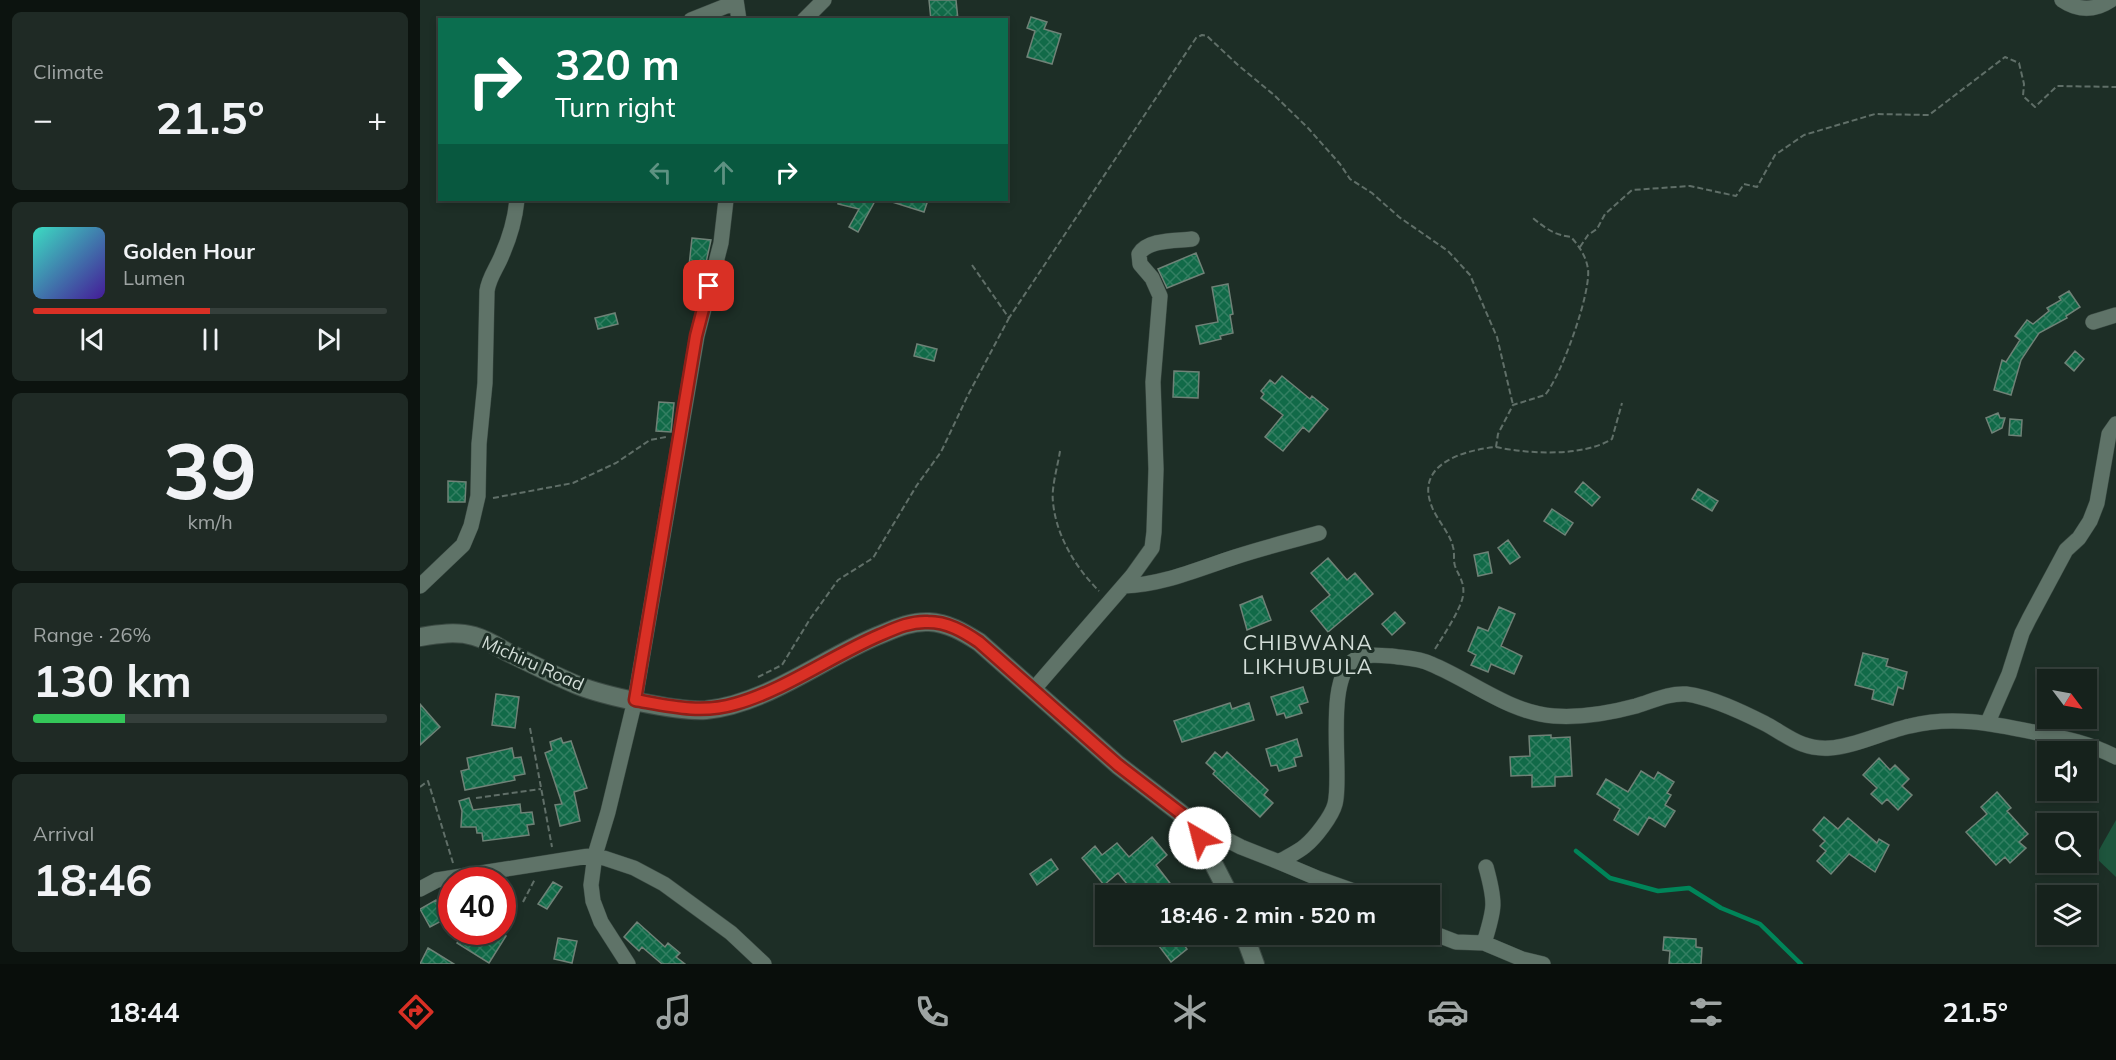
<!DOCTYPE html>
<meta charset="utf-8">
<style>
:root{--surface:#16221c;--page:#1f2a25;--text:#f1f3f6;--muted:#9ea4a3;--line:#353f3b;--accent:#d93025}
body{margin:0;font-family:Mulish,sans-serif;background:var(--page);color:var(--text);height:100vh;display:flex;flex-direction:column;font-size:22px;white-space:nowrap}
*{box-sizing:border-box;margin:0}
p{font-size:20px;color:var(--muted)}
.icon{flex:none;width:33px;height:33px;fill:none;stroke:currentColor;stroke-width:2;stroke-linecap:round;stroke-linejoin:round}
.map{position:relative;flex:1;overflow:hidden}
.side{display:flex;flex-direction:column;gap:12px;padding:12px;background:#0c130f;width:420px}
.side>*{flex:none}
.hud{position:absolute;left:18px;top:18px;width:570px;height:183px;border-radius:0px;box-shadow:0 3px 9px #0003,0 0 0 2px var(--line);background:#0b6e4f;color:#fff;overflow:hidden}
.needle{width:39px;rotate:122deg}
.tools{position:absolute;left:1617px;top:669px;display:grid;gap:12px}
.tools a{display:grid;place-items:center;width:60px;height:60px;border-radius:0px;background:var(--surface);box-shadow:0 3px 9px #0003,0 0 0 2px var(--line);font-size:30px}
.speed{position:absolute;left:18px;top:867px;display:flex;gap:12px;font-size:30px;font-weight:700;text-align:center}
.speed>*{display:grid;place-content:center;width:78px;height:78px;border-radius:50%;background:var(--surface);box-shadow:0 3px 9px #0003,0 0 0 2px var(--line);line-height:1}
.speed .limit{border:9px solid #d22;background:#fff;color:#111}
.pin{position:absolute;display:grid;place-items:center;width:51px;height:51px;color:#fff;margin:-26px;border-radius:12px;box-shadow:0 3px 9px #0006}
.me{position:absolute;width:66px;margin:-33px;rotate:323deg;stroke-linejoin:round;filter:drop-shadow(0 0 4px #0008)}
.turn{display:flex;align-items:center;gap:21px;height:126px;padding:0 18px;font-size:27px}
.turn .icon{width:78px;height:78px;stroke-width:2.5}
.turn b{display:block;font-size:42px;line-height:51px}
.lanes{display:flex;align-items:center;height:57px;padding:0 18px;background:#0003;justify-content:center;gap:30px;direction:ltr}
.lanes .off{opacity:.35}
.big{font-size:45px;font-weight:700;line-height:1.1}
.side .widget{flex:1;display:flex;flex-direction:column;justify-content:center;gap:9px;min-width:0;padding:0 21px;border-radius:9px;background:var(--page)}
.side .dial{align-items:center;gap:0}
.dial b{font-size:78px;line-height:1}
.song{display:flex;align-items:center;gap:18px}
.cover{width:72px;height:72px;border-radius:9px;background:linear-gradient(135deg,hsl(170 70% 55%),hsl(260 70% 35%))}
.played{height:6px;border-radius:3px;background:linear-gradient(90deg,var(--accent) 50%,var(--line) 50%)}
.keys{display:flex;justify-content:space-around;direction:ltr}
.heat{display:flex;justify-content:space-between;align-items:center;font-size:33px;direction:ltr}
.charge{height:9px;border-radius:4px;background:linear-gradient(90deg,#34c759 26%,var(--line) 0)}
.trip{position:absolute;left:675px;top:885px;width:345px;height:60px;border-radius:0px;background:var(--surface);box-shadow:0 3px 9px #0003,0 0 0 2px var(--line);font-weight:700;line-height:60px;text-align:center}
.dock{display:flex;height:96px;justify-content:space-around;align-items:center;background:#090e0b;color:var(--muted)}
.dock .icon{width:42px;height:42px}
.dock .on{color:var(--accent)}
.dock b{font-size:27px;color:var(--text)}
main{display:flex;flex:1;min-height:0}
.map>svg:first-child{display:block}
.grass{fill:#1e553d}
.lines{fill:none;stroke-linecap:round;stroke-linejoin:round}
.stream{stroke:#008559;stroke-width:4.5}
.building{fill:url(#building-cross-hatch);stroke:#6f8277;stroke-width:1.5}
.minor-casing{stroke:#3b4a43;stroke-width:16}
.tertiary-casing{stroke:#3b4a43;stroke-width:20}
.path{stroke:#606f68;stroke-width:2;stroke-dasharray:6 3;stroke-linecap:butt}
.minor{stroke:#5f7368;stroke-width:15}
.tertiary{stroke:#5f7368;stroke-width:18}
.route-casing{stroke:#8d1f18;stroke-width:15}
.route{stroke:#d93025;stroke-width:10}
.labels{text-anchor:middle;dominant-baseline:central;stroke-width:6;stroke-linejoin:round;paint-order:stroke}
.street-label{font-size:18px;fill:#d2ddd7;stroke:#1d2e26}
.quarter-label{font-size:21px;letter-spacing:1.5px;fill:#d2ddd7;stroke:#1d2e26}
</style>
<main>
<section class="side">
<div class="widget"><p>Climate</p>
<div class="heat"><a>−</a><b class="big">21.5°</b><a>+</a></div>
</div>
<div class="widget">
<div class="song"><i class="cover"></i><div><b>Golden Hour</b><p>Lumen</p></div></div>
<div class="played"></div>
<div class="keys"><svg class="icon" aria-label="previous" viewBox="0 0 24 24"><path d="M18 5L8 12l10 7zM5 5v14"/></svg><svg class="icon" aria-label="pause" viewBox="0 0 24 24"><path d="M8 5v14M16 5v14"/></svg><svg class="icon" aria-label="next" viewBox="0 0 24 24"><path d="M6 5l10 7-10 7zM19 5v14"/></svg></div>
</div>
<div class="widget dial"><b>39</b><p>km/h</p></div>
<div class="widget"><p>Range · 26%</p><b class="big">130 km</b><div class="charge"></div></div>
<div class="widget"><p>Arrival</p><b class="big">18:46</b></div>
</section>
<div class="map">
<svg width="1696" height="964" viewBox="0 0 1696 964">
<defs>
<pattern id="building-cross-hatch" width="8" height="8" patternUnits="userSpaceOnUse" patternTransform="scale(1.5)"><rect width="8" height="8" fill="#116a48"/><path d="M0 0l8 8M0 8l8-8" fill="none" stroke="#337f62"/></pattern>
</defs>
<rect width="100%" height="100%" fill="#1d2e26"/>
<path class="grass" d="M1696,820v57l-21,-20z"/>
<g class="lines">
<path class="stream" d="M1156,851l34,27 48,13 31,-3 32,20 39,16 41,40"/>
</g>
<path class="building" d="M509,0h27l2,20h-27z
M611,17l16,5 -3,7 17,5 -9,30 -25,-7 8,-26 -8,-3z
M418,200l37,1 -17,31 -9,-5 10,-18 -21,-5z
M472,200h36l-4,12 -32,-10z
M272,238l19,2 -6,27 -16,-1z
M776,253l8,20 -37,15 -9,-19z
M808,284l5,30 -3,1 3,18 -13,3 1,3 -21,5 -4,-18 22,-4 -6,-35z
M1649,291l11,16 -14,9 1,2 -28,15 -18,27 -10,35 -17,-5 8,-30 4,2 14,-22 -5,-4 12,-16 6,4 16,-13 -2,-3 14,-8 -2,-3z
M195,313l3,11 -20,5 -3,-11z
M497,344l20,5 -3,12 -20,-5z
M1655,351l9,8 -10,12 -9,-8z
M754,371l25,1 -1,26 -25,-1z
M862,376l28,23 2,-3 16,13 -19,23 -6,-5 -20,24 -18,-14 18,-22 -22,-17 3,-4 -3,-3 9,-11 5,4z
M239,402l15,1 -3,29 -15,-1z
M1578,413l2,5h5l-3,10 -10,5 -6,-15z
M1590,419l12,1 -1,16 -12,-1z
M28,481l18,1 -1,20h-17z
M1163,482l17,15 -8,9 -17,-14z
M1278,489l20,12 -6,10 -20,-12z
M1132,509l21,14 -8,12 -21,-14z
M1088,540l12,17 -10,7 -12,-16z
M1068,552l4,21 -14,3 -4,-21z
M908,558l19,22 8,-7 18,21 -45,38 -17,-21 19,-16 -19,-22z
M842,596l9,24 -24,10 -7,-25z
M1079,607l16,7 -14,32 21,10 -8,18 -23,-10 -3,8 -17,-7 5,-10 -8,-4 10,-24 10,4z
M975,612l10,11 -13,12 -10,-11z
M1443,653l25,6 -2,7 21,6 -4,17 -5,-2 -5,18 -21,-6 2,-9 -19,-5z
M883,687l5,15 -9,3 3,8 -16,5 -2,-5 -7,2 -6,-18z
M76,694l23,3 -4,31 -23,-3z
M810,703l2,6 17,-6 5,17 -72,22 -8,-21z
M0,704l20,23 -20,18z
M1131,735v3l19,-1 2,39 -17,1v9l-23,1v-12l-21,1 -1,-19 20,-1 -1,-20z
M141,738l2,5 8,-2 16,47 -13,4 6,29 -20,5 -5,-21 7,-1 -17,-51 7,-3 -2,-8z
M877,739l5,17 -8,2 2,8 -17,5 -2,-6 -6,1 -5,-17z
M92,748l2,10 7,-1 4,17 -11,2 1,4 -50,10 -4,-19 8,-2 -2,-11z
M795,752l7,6 5,-6 41,38 -4,5 9,8 -13,14 -47,-43 2,-3 -9,-8z
M1459,758l11,12 5,-5 14,14 -7,7 10,9 -14,15 -11,-11 -5,5 -11,-10 6,-6 -14,-13z
M1221,771l13,8 4,-7 16,10 -7,11 4,2 -6,10 10,6 -10,16 -16,-10 -11,18 -24,-15 6,-11 -23,-15 9,-15 22,13z
M1577,792l14,16 -4,3 21,23 -9,8 7,6 -16,15 -5,-6 -9,8 -30,-33 21,-18 -6,-7z
M49,798l4,12 47,-6 1,9 11,-1 2,12 -7,1 2,10 -46,6 -1,-8h-5l-1,-6h-15l1,-16 -3,-10z
M1404,817l14,12 10,-11 29,25 2,-4 10,6 -14,27 -26,-18 -18,20 -14,-13 9,-10 -6,-5 5,-5 -12,-11z
M732,837l15,18 -11,10 24,31h-43l-19,-23 -14,12 -22,-27 13,-12 7,9 15,-12 12,14z
M631,859l7,10 -21,16 -7,-11z
M133,882l9,5 -15,22 -9,-5z
M16,900l11,18 -17,9 -10,-18z
M217,922l28,25 3,-4 12,10 -4,4 9,7h-23l-20,-17 -3,4 -15,-14z
M45,932h34l7,4 -17,27 -32,-20z
M730,934h26l11,15 -16,13z
M1244,937l32,2v8l6,1 -1,16h-32l1,-13 -7,-1z
M138,938l19,3 -5,22 -18,-4z
M8,948l26,16h-34z"/>
<g class="lines">
<defs>
<path id="minor" d="M316,0l3,20
M1642,0c16,11 33,11 49,0
M271,20l45,-18
M384,20l20,-20
M1673,322l23,-7
M0,586l43,-41 8,-19 7,-30 1,-52 6,-61 2,-92c2,-14 10,-23 15,-36 8,-18 13,-36 15,-55
M704,586c38,-1 74,-17 111,-29 27,-9 56,-16 84,-24
M613,690l99,-114 20,-28 2,-16 2,-63 -3,-87 7,-86 -8,-18 -12,-14 -1,-10c9,-15 37,-13 53,-15
M1568,722l21,-48 13,-41 7,-14 37,-69 13,-12 11,-17 7,-18 12,-69 7,-10
M772,822l49,25 38,15c8,-5 19,-10 26,-16 10,-8 27,-30 30,-42 8,-30 -12,-128 21,-145 11,-5 22,-4 35,-3 13,2 28,2 40,8 41,17 79,49 123,52 27,2 56,-3 82,-10 17,-5 32,-13 50,-12 25,3 56,18 78,29 23,12 37,27 66,25 23,-1 56,-17 80,-22 43,-11 84,-2 128,7 27,5 53,11 78,24
M859,862l38,16 51,18
M0,889l17,-9 158,-25 39,13 30,16 67,49 33,31
M1010,932l26,10 28,1 38,16 21,5
M1064,943c11,-35 12,-40 2,-76
M208,964l-27,-42 -8,-21 -2,-16 4,-30 13,-43 27,-112 62,-364 24,-93 5,-43"/>
<path id="tertiary" d="M0,637c18,-3 36,-6 54,-1 11,3 23,10 33,16 23,11 46,23 70,33 27,11 101,27 129,25 60,-6 116,-51 171,-74 17,-7 33,-15 52,-14 19,1 34,10 50,20l139,123 74,57 38,74
M824,934l11,30"/>
</defs>
<use href="#minor" class="minor-casing"/>
<use href="#tertiary" class="tertiary-casing"/>
<path class="path" d="M1160,247l8,-12 9,-6 8,-15 27,-24 58,-4 46,10 8,-12 13,3 18,-32 29,-20 71,-21 54,1 76,-58 14,6 5,21 -1,12 12,11 22,-21 59,1
M552,265l37,53 187,-280 6,-3 5,1 31,29 36,30 34,33 32,36 10,15 22,14 27,24 49,34 22,24 27,62 16,68
M1076,447c33,7 87,10 116,-8l10,-36
M640,451c-2,14 -9,37 -7,51 3,34 23,66 46,89
M73,498l80,-15 43,-20 34,-23 16,-3
M1015,649c8,-13 25,-38 28,-53 2,-14 -4,-19 -8,-30 -2,-6 0,-13 -2,-19 -3,-14 -16,-27 -21,-40 -18,-43 32,-57 64,-60l2,-13 15,-29 32,-10c16,-19 46,-101 43,-126 -2,-13 -9,-23 -17,-32 -16,-2 -25,-8 -38,-19
M338,677l24,-12 28,-46 28,-39 35,-22 44,-73 24,-33 27,-57 41,-77
M110,728l22,119
M0,787l8,-6 25,82
M56,798l65,-9
M103,902l12,-23"/>
<use href="#minor" class="minor"/>
<use href="#tertiary" class="tertiary"/>
</g>
<g class="lines">
<defs>
<path id="route" d="M289,286l-13,50 -61,364c34,6 66,14 100,4 48,-13 98,-49 145,-69 16,-7 31,-14 48,-13 19,0 35,9 51,20l139,123 74,57 8,16"/>
</defs>
<use href="#route" class="route-casing"/>
<use href="#route" class="route"/>
</g>
<g class="labels">
<g class="street-label">
<text transform="translate(113 663) rotate(24)">Michiru Road</text>
</g>
<g class="quarter-label">
<text x="888" y="642">CHIBWANA<tspan x="888" dy="24">LIKHUBULA</tspan></text>
</g>
</g>
</svg>
<div class="tools">
<a><svg class="needle" viewBox="-14 -14 28 28"><path d="M0-13l5 13h-10z" fill="#e53935"/><path d="M0 13l5-13h-10z" fill="#9ea4a3"/></svg></a>
<a><svg class="icon" aria-label="sound" viewBox="0 0 24 24"><path d="M4 9h4l5-4v14l-5-4H4zM17 9q2 3 0 6"/></svg></a>
<a><svg class="icon" aria-label="search" viewBox="0 0 24 24"><circle cx="10" cy="10" r="6"/><path d="M15 15l6 6"/></svg></a>
<a><svg class="icon" aria-label="layers" viewBox="0 0 24 24"><path d="M12 4l9 5-9 5-9-5zM3 14l9 5 9-5"/></svg></a>
</div>
<div class="speed"><div class="limit">40</div></div>
<div class="pin" style="left:289px;top:286px;background:#d93025"><svg class="icon" aria-label="arrive" viewBox="0 0 24 24"><path d="M6 21V4h12l-3 4 3 4H6"/></svg></div>
<svg class="me" style="left:780px;top:838px" viewBox="-20 -20 40 40"><circle r="19" fill="#fff"/><path d="M0-13L10 11 0 6-10 11z" fill="#d93025"/></svg>
<div class="trip">18:46 · 2 min · 520 m</div>
<div class="hud">
<div class="turn"><svg class="icon" aria-label="right" viewBox="0 0 24 24"><path d="M7 20v-9h11M14 6l5 5-5 5"/></svg><div><b>320 m</b>Turn right</div></div>
<div class="lanes"><svg class="icon off" aria-label="left" viewBox="0 0 24 24"><path d="M17 20v-9H6M10 6l-5 5 5 5"/></svg><svg class="icon off" aria-label="ahead" viewBox="0 0 24 24"><path d="M12 20V5M6 11l6-6 6 6"/></svg><svg class="icon" aria-label="right" viewBox="0 0 24 24"><path d="M7 20v-9h11M14 6l5 5-5 5"/></svg></div>
</div>
</div>
</main>
<nav class="dock">
<b>18:44</b>
<svg class="icon on" aria-label="directions" viewBox="0 0 24 24"><path d="M12 3l9 9-9 9-9-9zM9 14v-3h6M13 9l2 2-2 2"/></svg>
<svg class="icon" aria-label="music" viewBox="0 0 24 24"><path d="M9 18V5l10-2v13"/><circle cx="6" cy="18" r="3"/><circle cx="16" cy="16" r="3"/></svg>
<svg class="icon" aria-label="phone" viewBox="0 0 24 24"><path d="M5 4h4l2 5-3 2q2 4 5 5l2-3 5 2v4C11 20 4 13 5 4z"/></svg>
<svg class="icon" aria-label="climate" viewBox="0 0 24 24"><path d="M12 3v18M4 7l16 10M4 17L20 7"/></svg>
<svg class="icon" aria-label="car" viewBox="0 0 24 24"><path d="M5 17H2v-5l4-1 3-4h7l3 4 3 1v5h-3M9 17h6M6 11h13"/><circle cx="7" cy="17" r="2"/><circle cx="17" cy="17" r="2"/></svg>
<svg class="icon" aria-label="filters" viewBox="0 0 24 24"><path d="M4 7h16M4 17h16"/><circle cx="9" cy="7" r="2"/><circle cx="15" cy="17" r="2"/></svg>
<b>21.5°</b>
</nav>
